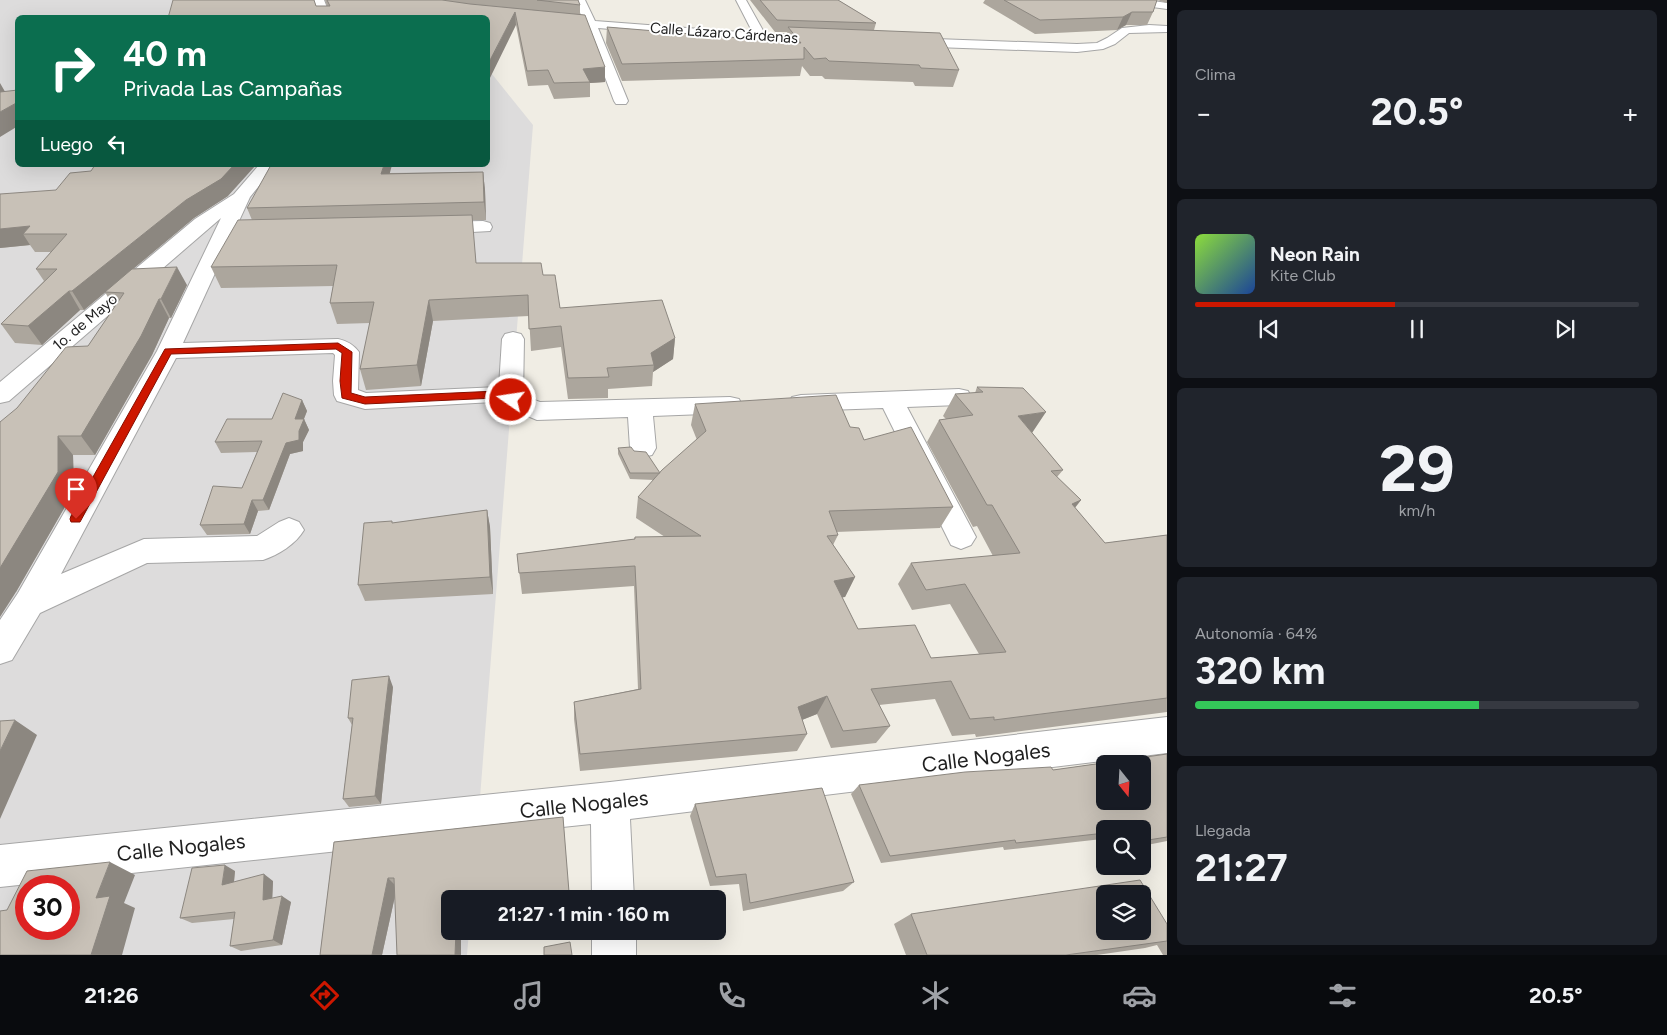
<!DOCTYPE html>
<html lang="es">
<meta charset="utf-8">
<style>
:root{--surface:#171b24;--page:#20242c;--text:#f1f3f6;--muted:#9ea1a6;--line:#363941;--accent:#cd1700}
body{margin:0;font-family:Figtree,sans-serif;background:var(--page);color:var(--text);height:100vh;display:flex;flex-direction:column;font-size:19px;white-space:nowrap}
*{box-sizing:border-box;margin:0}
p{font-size:16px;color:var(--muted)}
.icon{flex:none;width:28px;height:28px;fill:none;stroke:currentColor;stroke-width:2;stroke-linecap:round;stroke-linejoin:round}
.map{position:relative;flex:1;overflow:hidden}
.drawer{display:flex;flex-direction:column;gap:10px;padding:10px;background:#0d0f14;width:500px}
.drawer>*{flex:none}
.banner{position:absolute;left:15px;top:15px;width:475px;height:152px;border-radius:8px;box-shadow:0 5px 20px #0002;background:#0b6e4f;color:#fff;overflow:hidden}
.needle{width:32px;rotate:162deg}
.controls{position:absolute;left:1096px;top:755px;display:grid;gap:10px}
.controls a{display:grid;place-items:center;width:55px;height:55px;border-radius:8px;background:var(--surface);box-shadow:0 5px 20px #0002;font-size:25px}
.speed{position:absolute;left:15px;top:875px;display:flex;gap:10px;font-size:25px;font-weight:700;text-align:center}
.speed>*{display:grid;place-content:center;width:65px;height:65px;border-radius:50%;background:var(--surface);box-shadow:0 5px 20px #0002;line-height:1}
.speed .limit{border:8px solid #d22;background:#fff;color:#111}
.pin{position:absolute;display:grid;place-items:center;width:42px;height:42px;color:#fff;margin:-51px -21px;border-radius:50% 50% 50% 0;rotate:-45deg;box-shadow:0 0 5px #0007}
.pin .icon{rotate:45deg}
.me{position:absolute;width:55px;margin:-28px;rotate:283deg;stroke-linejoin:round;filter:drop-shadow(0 0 4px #0008)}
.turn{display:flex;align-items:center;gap:18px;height:105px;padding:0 25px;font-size:22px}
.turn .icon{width:65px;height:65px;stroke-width:2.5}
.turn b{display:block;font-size:35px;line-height:42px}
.then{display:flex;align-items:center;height:48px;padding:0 25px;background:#0003;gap:10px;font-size:19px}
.big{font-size:38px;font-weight:700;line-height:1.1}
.drawer .card{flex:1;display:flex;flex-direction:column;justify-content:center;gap:8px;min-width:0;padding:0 18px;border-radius:8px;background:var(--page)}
.drawer .dial{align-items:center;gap:0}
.dial b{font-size:65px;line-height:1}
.song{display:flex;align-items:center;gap:15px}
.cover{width:60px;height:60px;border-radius:8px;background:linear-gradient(135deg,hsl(90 70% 55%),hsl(220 70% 35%))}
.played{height:5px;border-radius:2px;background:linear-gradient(90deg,var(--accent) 45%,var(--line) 45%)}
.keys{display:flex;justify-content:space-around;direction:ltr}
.heat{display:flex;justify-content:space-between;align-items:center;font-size:28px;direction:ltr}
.charge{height:8px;border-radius:4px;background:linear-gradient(90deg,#34c759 64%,var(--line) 0)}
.trip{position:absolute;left:441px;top:890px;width:285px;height:50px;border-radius:8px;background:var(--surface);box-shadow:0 5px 20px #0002;font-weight:700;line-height:50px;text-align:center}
.tabs{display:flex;height:80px;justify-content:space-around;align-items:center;background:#090b0e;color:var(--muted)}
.tabs .icon{width:35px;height:35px}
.tabs .current{color:var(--accent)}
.tabs b{font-size:22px;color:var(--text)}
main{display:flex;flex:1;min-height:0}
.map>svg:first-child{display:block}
.residential{fill:#dddcdc;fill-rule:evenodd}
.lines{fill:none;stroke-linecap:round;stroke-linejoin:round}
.minor-casing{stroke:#a6a6a6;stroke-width:2}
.minor{fill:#fff;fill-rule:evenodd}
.wall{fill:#aca69d}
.shaded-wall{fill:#8c8780}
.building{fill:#c8c1b7;stroke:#8c8780;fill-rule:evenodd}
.route{fill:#cd1700;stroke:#850f00}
.labels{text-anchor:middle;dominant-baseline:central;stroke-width:4;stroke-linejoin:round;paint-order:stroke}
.far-street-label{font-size:15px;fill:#1f1f1f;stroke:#fff}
.near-street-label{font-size:21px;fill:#1f1f1f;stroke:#fff}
</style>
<main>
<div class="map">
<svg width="1167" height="955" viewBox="0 0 1167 955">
<rect width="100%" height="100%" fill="#f0ede4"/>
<path class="residential" d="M0,0h432l14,17 -428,1v147h470v-96l45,56 -61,774h-22v32h19l-2,24h-467zM26,886h43v43h-43z"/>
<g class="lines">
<defs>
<path id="minor" d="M314,0h10l7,18h-11z
M575,0h10l10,21 158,12 -17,-33h10l19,34 57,1 6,4 -6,4 -61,-2 -163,-13 30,73 -2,3h-10l-2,-3 -28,-74 -35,-3 -6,-3 6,-3 32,2z
M1118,0h28l21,3v6l-44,-6z
M1149,25l18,1v6l-38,1 -14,11 -12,5 -26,3 -169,-6 -6,-4 6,-4 169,6 20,-1 10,-5 15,-10z
M259,165h17l-26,32 -67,146 155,-4c9,2 15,5 21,13l-1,38 8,3 133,-6 3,-48 3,-5 8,-2 8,2 3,5 -1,57 17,6 190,-5 9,2 3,6 -3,6 -9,2 -77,3 3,32 -4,7 -9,2 -9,-2 -4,-7 -2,-31 -91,3 -43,-18 -129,7 -28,-8 -3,-6 -1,-14 2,-26 -2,-2 -157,5 -115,216 83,-35 113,-3 22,-14 10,-4 10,4 5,8c-8,14 -26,25 -41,30l-116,3 -107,50 -28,47 -12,4v-44l18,-27 139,-242 64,-133 -212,183 -9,2v-21l195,-163 39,-25z
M483,221l7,2 2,4 -2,4 -54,3 -7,-2 -2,-4 2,-4 7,-2z
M959,389l9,2 3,6 -3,6 -9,2 -52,2 69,130 -5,8 -10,4 -10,-4 -68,-137 -82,3 -9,-2 -3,-6 3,-6 9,-2z
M1167,717v36l-537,66 4,80h-42l-1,-75 -591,63v-42l610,-63z
M592,931h44v24h-44z"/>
</defs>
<use href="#minor" class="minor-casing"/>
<use href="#minor" class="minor"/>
</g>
<path class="wall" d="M325,0h253l2,5v10l25,67 -15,1v14l-36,2 -6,-14 -20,1 -12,-61 -200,-19h11z
M750,0h88l38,23 -2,7 85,40 -6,17 -38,-1 -2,-4 -88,-3 -3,-3h-12l-8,-10 -2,10 -178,5 -16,-38 1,-16 178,15 2,-10h-12z
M985,0h182v3l-10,-3 -4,12 -6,13h-21l-9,5 -82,4 -52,-31z
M483,172l2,18 1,30h-14l4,43 67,12 17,33 115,30 -2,21 -20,13 -1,14 -44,3v9l-40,1 -7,-52 -30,4 -2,-35 -96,5 -12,65 -55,4 -6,-21 10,-46 -33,1 -7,-21 3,-17 -112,2 -10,-21 41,-47 -5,-12 143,-35z
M0,194l228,2 -34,22 -110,92h-4l-38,35 -27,-2 -14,-19 43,-43 -8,-12 15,-17h-16l-5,-7 -30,3z
M187,285l-16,33h-2l-17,37 -57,100h-22l1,36 -58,101 1,-184 71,-62 26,-38 -9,-16z
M977,387l55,46 31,37 -6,7 24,23 -6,8 30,35 62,-8v177l-191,25 -1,-3 -23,2 -17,-37 -56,6 11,21 -14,17 -45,5 -14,-34 -15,6 5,14 -10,17 -217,20 -6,-52v-17l64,-13 -4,-103 -112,8 -5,-40 117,-15 1,-2h30l-29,-19 2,-21 16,-17 -24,-1 -12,-25v-6l16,3 25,22 38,-33 -6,-15 4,-21 155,23 14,13 89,67 -13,21 -104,4 2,3 -5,10 22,32 -10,20h-3l16,32 73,29 48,-4 -29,-50 -38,6 -14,-26 13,-21 82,-7 -16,-30 -4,1 -46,-85 12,-22 7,-1 -3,-3 12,-22 20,-1z
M302,400l5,11 -3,8 5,11 -6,12v9l-13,3 -21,56 -11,1 -8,23 -43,1 -7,-10 42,-37 15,-36 -36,1 -6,-11 57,-23z
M487,510l3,17 3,67 -128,7 -7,-16 35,-62z
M393,687l-12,117 -32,3 -6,-8 9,-74 -4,-7z
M1167,754v87l-25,5v-17h-37v15l-3,-5 -98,11 -1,-3 -122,16 -30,-69 8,-9 194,-15z
M695,804l159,78 -11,9 -100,20 -4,-27 -29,2 -20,-70z
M563,817l6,82h-119v32h11v24h-64l-2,-59 -13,59h-62l14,-113z
M235,871l-1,11 39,-1 -1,17 19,4 -9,43 -41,6 -11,-5 4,-27 -42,4 -12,-5z
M911,914l256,10v31h-4l-6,-10 -12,3 -48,7h-191l-12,-31z"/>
<path class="shaded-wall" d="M515,12l1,13 -28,57v-18z
M1132,12l-6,13 -9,5 6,-13z
M605,67v15l-15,1 -7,-14z
M0,83l7,12 -7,12z
M18,102v24l-18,11v-25z
M234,165h22l-28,31 -34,22 -110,92 -12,-19 114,-91z
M384,165h8l-7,26 -4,-17z
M483,172l2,18 1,30 -2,-18z
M30,226l-7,8 7,11 -30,3v-19z
M177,267l10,18 -16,33 -10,-19z
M69,291l11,19 -38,35 -14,-19z
M159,299l10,19 -17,37 -57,100 -14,-19z
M429,300l4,21 -12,65 -4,-21z
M675,338l-2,21 -20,13 1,-7 -3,-12z
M302,400l5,11 -6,15 3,-7 5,11 -6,12v9l-13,3 -21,56 -6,-10z
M1046,412l-14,21 -14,-17z
M58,436l15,19 1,36 -58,101 -16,25v-49z
M252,500l6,11 -8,23 -6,-10z
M1081,500l-18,22 9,-18z
M487,510l3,17 3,67 -3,-17z
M855,577l-10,20 -21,4 10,-20z
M389,676l4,11 -12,117 -6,-8z
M827,696l-10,18 -28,11 9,-18z
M15,720l22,15 -37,84v-68z
M110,862l25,13 -11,28 11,5 -13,47h-31l5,-57z
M225,865l10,6 -2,20 -11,-6z
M264,874l9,7 -1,25 -9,-6z
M388,878l9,9 -15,68h-10z
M282,896l9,6 -9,43 -9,-5z
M456,931h5v24h-6z"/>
<path class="building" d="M173,0h141l2,6h14l-3,-6h115l28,4 115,11 20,52 -22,2 7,13 -36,1 -6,-13 -21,1 -12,-59 -27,52v-46h-320z
M537,0h41l2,5z
M760,0h78l38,23 -99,-3z
M1004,0h153l-4,12h-21l-9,5 -83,3z
M607,27l194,16 -13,-16 152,6 19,37 -38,-2 -2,-3 -90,-4 -3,-3 -12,1 -10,-12v12l-182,5z
M18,90v12l-18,10v-20z
M95,165h139l-13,14 -35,21 -114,91h-3l-41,35 -27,-2 56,-55h-21l31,-35h-44l7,-8 -30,3v-35l56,-4 14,-17 21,-2z
M271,165h113l-3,9 102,-2 1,30 -237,6z
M472,215l4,48h65l2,12h12l5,33 102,-8 13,38 -24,15 3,12 -47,3 2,9 -41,1 -7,-52 -32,3 -1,-34 -99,5 -12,65 -57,4 14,-67 -44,1 7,-38 -126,2 27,-47z
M177,267l-16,32h-2l-18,37 -60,100h-23v36l-58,96v-146l17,-14 49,-61 22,-1 36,-53 -19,-1 27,-23z
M977,387l46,1 23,24 -28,4 45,54 -12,1 30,29 -9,4 33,39 62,-8v163l-173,22v-3l-24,2 -19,-38 -80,8 19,37 -47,5 -16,-35 -29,11 9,27 -227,20 -6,-52 67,-13 -6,-123 -116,7 -2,-19 118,-15v-2l66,-1 -63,-39 24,-27 44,-39 -11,-27 141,-9 14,32 9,1 5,12 47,-13 42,80 -124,4 9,24 -11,1 28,41 -21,4 24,48 57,-4 16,33 75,-6 -41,-68 -39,6 -15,-27 109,-10 -28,-48h-5l-48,-85 34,-5 -18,-21 28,-2z
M283,393l19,7 -7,19h9l-5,12v9l-13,3 -23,57h-11l-8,24 -44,1 13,-39 29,2 20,-47 -47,1 12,-23h45z
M631,447l3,4 12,1 14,21h-30l-12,-25z
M487,510l3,67 -132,8 6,-62 28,-2v2z
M389,676l-14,120 -32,3 10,-81h-5l4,-38z
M15,720l-15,31v-30z
M1167,754v83l-25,4v-12h-37v4l-89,10 -1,-3 -125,16 -31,-71 106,-13 86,-5 2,3zM1105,764h37v37h-37z
M822,788l32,94 -104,21 -4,-29 -30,3 -21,-73z
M563,817l6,75 -74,7h-45v32h6l-1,24h-58l-3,-77h-6l-16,77h-52l14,-113z
M110,862l-14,36 14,-2 -19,59h-91v-44l7,-1 20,-39zM26,886h43v43h-43z
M225,865l-3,20 42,-11 -1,26 19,-4 -9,44 -43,6 5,-34 -55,6 12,-50z
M1140,880l27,44v17l-101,14h-139l-16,-41zM1105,894h37v37h-37z
M570,942l2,13h-28v-8z"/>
<path class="route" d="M338,343l14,9 -1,41 14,4 132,-6 19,9 -5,4 -15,-6 -131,6 -23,-6 -2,-17 2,-28 -6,-4 -165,5 -91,168h-9l-1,-3 1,-3 94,-167z"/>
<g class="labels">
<g class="far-street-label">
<text transform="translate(724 33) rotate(4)">Calle Lázaro Cárdenas</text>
<text transform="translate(85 322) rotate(-40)">1o. de Mayo</text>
</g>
<g class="near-street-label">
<text transform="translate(986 757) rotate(-7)">Calle Nogales</text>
<text transform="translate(584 804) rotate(-6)">Calle Nogales</text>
<text transform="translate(181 847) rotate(-6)">Calle Nogales</text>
</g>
</g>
</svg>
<div class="controls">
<a><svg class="needle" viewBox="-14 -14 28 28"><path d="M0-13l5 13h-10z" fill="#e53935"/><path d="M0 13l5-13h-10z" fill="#9ea1a6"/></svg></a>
<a><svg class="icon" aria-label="search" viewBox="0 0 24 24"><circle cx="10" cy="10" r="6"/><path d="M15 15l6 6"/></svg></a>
<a><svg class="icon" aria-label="layers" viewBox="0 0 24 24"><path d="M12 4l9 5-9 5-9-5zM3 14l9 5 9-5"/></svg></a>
</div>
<div class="speed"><div class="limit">30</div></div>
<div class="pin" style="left:76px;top:519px;background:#d93025"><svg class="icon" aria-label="arrive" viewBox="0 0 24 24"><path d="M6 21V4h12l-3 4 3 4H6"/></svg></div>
<svg class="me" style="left:511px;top:400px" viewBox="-20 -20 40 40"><circle r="17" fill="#cd1700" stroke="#fff" stroke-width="3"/><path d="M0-11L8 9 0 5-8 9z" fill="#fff"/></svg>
<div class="trip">21:27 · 1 min · 160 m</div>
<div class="banner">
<div class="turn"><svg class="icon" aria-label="right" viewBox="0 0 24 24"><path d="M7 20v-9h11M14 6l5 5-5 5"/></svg><div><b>40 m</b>Privada Las Campañas</div></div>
<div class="then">Luego<svg class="icon" aria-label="left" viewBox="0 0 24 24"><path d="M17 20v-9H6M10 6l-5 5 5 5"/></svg></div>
</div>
</div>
<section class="drawer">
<div class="card"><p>Clima</p>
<div class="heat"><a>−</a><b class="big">20.5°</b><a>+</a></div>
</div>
<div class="card">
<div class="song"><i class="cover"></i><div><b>Neon Rain</b><p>Kite Club</p></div></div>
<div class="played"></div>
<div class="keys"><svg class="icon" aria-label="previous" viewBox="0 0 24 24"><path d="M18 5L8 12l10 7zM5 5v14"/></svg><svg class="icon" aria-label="pause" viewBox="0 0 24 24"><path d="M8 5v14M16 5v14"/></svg><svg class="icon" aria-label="next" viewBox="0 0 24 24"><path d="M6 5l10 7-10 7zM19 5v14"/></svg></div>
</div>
<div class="card dial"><b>29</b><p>km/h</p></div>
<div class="card"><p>Autonomía · 64%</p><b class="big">320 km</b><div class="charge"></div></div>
<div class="card"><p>Llegada</p><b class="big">21:27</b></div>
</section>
</main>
<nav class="tabs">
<b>21:26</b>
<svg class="icon current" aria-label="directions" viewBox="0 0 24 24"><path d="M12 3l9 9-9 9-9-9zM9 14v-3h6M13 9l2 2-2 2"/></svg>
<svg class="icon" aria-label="music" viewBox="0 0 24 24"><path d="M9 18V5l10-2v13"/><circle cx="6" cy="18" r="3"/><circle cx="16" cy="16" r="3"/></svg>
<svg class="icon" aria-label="phone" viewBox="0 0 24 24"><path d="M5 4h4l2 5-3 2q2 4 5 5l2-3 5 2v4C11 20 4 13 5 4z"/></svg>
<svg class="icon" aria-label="climate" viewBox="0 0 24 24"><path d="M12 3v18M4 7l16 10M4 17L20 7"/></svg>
<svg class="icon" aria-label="car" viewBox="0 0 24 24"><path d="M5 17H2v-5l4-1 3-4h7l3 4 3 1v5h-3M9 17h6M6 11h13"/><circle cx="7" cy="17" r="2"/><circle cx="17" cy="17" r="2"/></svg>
<svg class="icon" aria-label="filters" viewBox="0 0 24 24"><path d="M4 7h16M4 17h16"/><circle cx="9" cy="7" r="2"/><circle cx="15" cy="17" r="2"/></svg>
<b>20.5°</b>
</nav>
